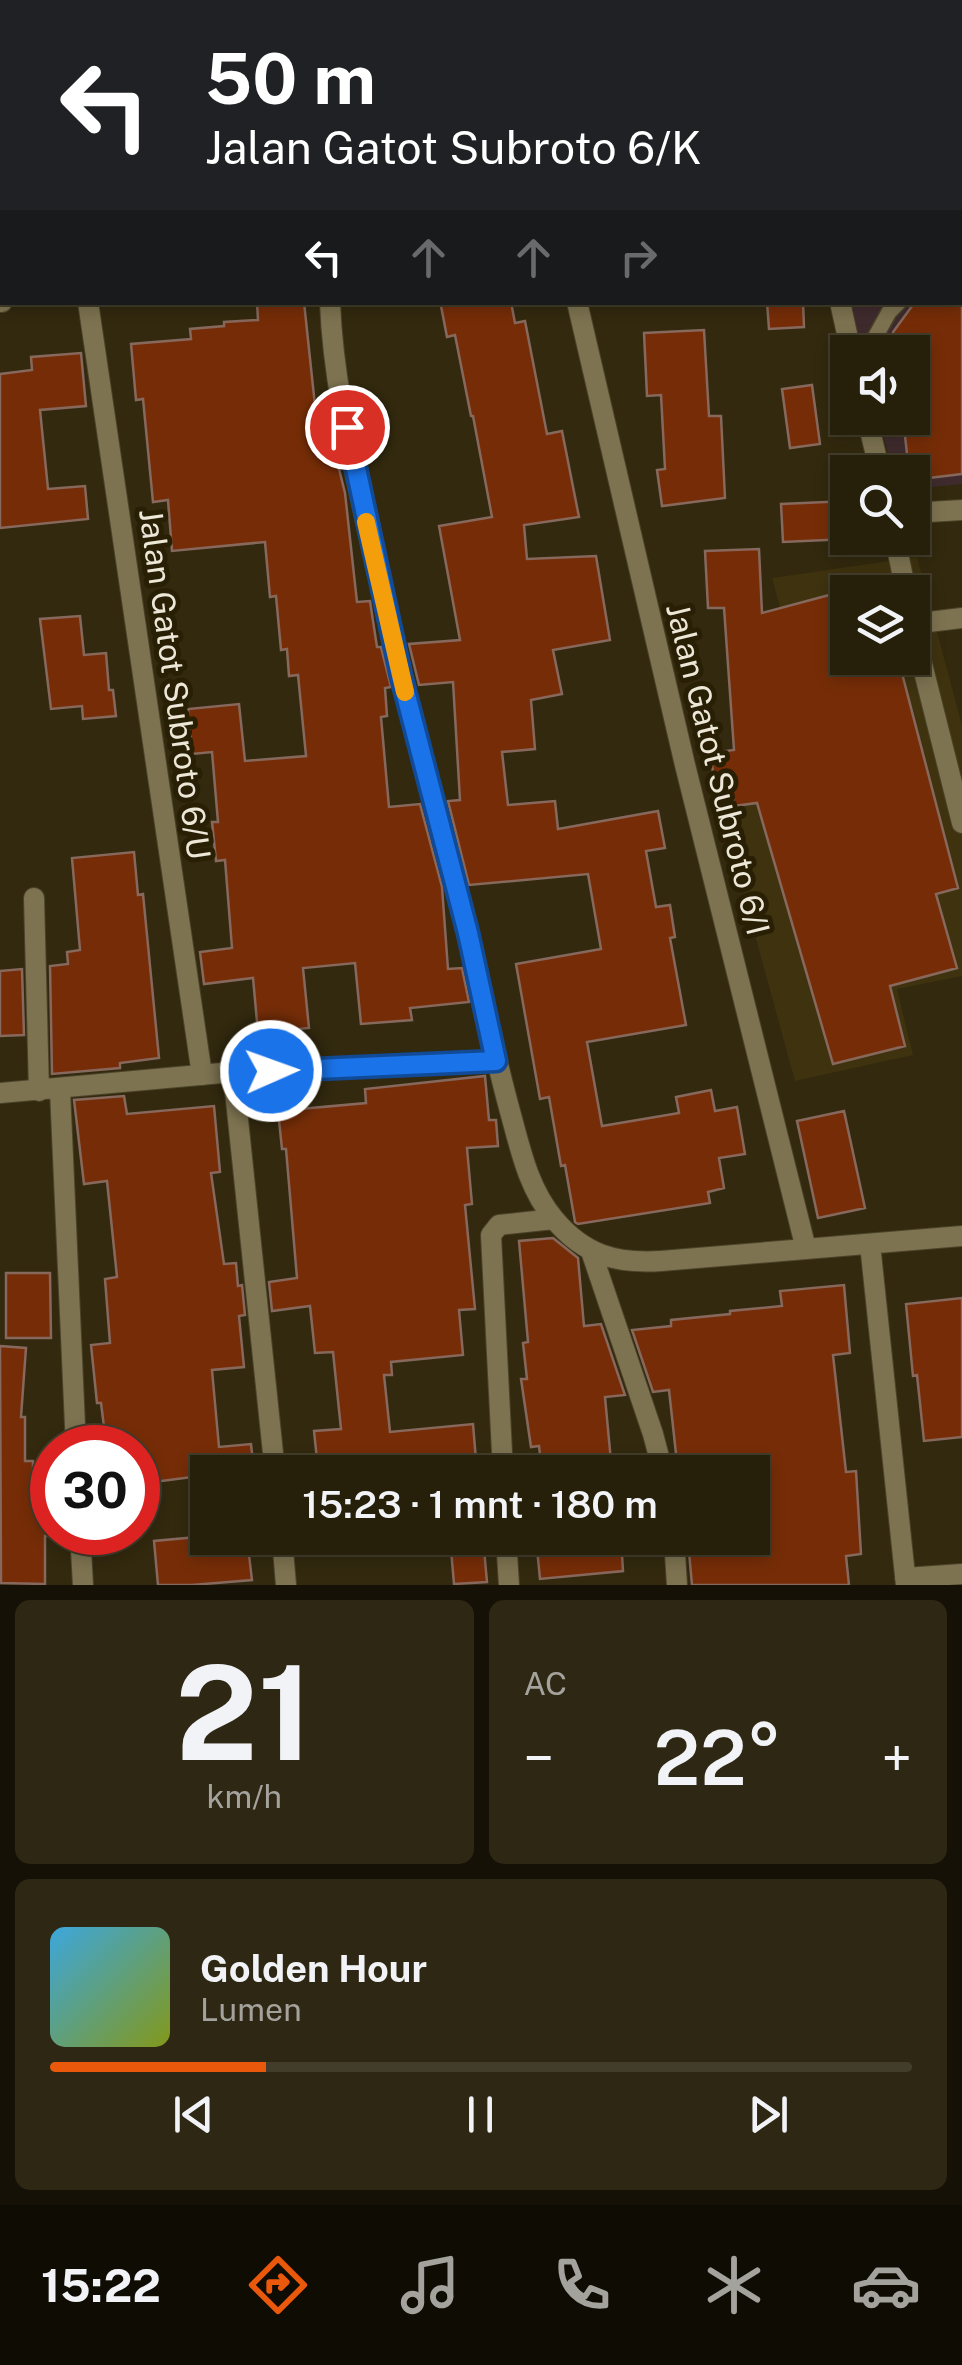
<!DOCTYPE html>
<html lang="id">
<meta charset="utf-8">
<style>
:root{--surface:#261f0a;--page:#2e2713;--text:#f1f3f6;--muted:#a4a29c;--line:#423d2b;--accent:#ea580c}
body{margin:0;font-family:"Public Sans",sans-serif;background:var(--page);color:var(--text);height:100vh;display:flex;flex-direction:column;font-size:38px;white-space:nowrap}
*{box-sizing:border-box;margin:0}
p{font-size:32px;color:var(--muted)}
.icon{flex:none;width:55px;height:55px;fill:none;stroke:currentColor;stroke-width:2;stroke-linecap:round;stroke-linejoin:round}
.map{position:relative;height:1585px;overflow:hidden}
.sheet{display:flex;flex-direction:column;gap:15px;padding:15px;background:#151106;flex:1}
.sheet>*{flex:none}
.banner{position:absolute;left:0px;top:0px;width:962px;height:305px;box-shadow:0 5px 15px #0003,0 0 0 2px var(--line);background:#202124;color:#fff;overflow:hidden}
.fabs{position:absolute;left:830px;top:335px;display:grid;gap:20px}
.fabs a{display:grid;place-items:center;width:100px;height:100px;border-radius:0px;background:var(--surface);box-shadow:0 5px 15px #0003,0 0 0 2px var(--line);font-size:50px}
.speed{position:absolute;left:30px;top:1425px;display:flex;gap:20px;font-size:50px;font-weight:700;text-align:center}
.speed>*{display:grid;place-content:center;width:130px;height:130px;border-radius:50%;background:var(--surface);box-shadow:0 5px 15px #0003,0 0 0 2px var(--line);line-height:1}
.speed .limit{border:15px solid #d22;background:#fff;color:#111}
.pin{position:absolute;display:grid;place-items:center;width:85px;height:85px;color:#fff;margin:-42px;border:5px solid #fff;border-radius:50%;box-shadow:0 2px 10px #0007}
.me{position:absolute;width:110px;margin:-55px;rotate:88deg;stroke-linejoin:round;filter:drop-shadow(0 0 8px #0008)}
.turn{display:flex;align-items:center;gap:35px;height:210px;padding:0 40px;font-size:45px}
.turn .icon{width:130px;height:130px;stroke-width:2.5}
.turn b{display:block;font-size:70px;line-height:85px}
.lanes{display:flex;align-items:center;height:95px;padding:0 40px;background:#0003;justify-content:center;gap:50px;direction:ltr}
.lanes .off{opacity:.35}
.big{font-size:75px;font-weight:600;line-height:1.1}
.sheet .tile{flex:1;display:flex;flex-direction:column;justify-content:center;gap:15px;min-width:0;padding:0 35px;border-radius:15px;background:var(--page)}
.sheet .dial{align-items:center;gap:0}
.dial b{font-size:130px;line-height:1}
.song{display:flex;align-items:center;gap:30px}
.cover{width:120px;height:120px;border-radius:15px;background:linear-gradient(135deg,hsl(200 70% 55%),hsl(70 70% 35%))}
.played{height:10px;border-radius:5px;background:linear-gradient(90deg,var(--accent) 25%,var(--line) 25%)}
.keys{display:flex;justify-content:space-around;direction:ltr}
.heat{display:flex;justify-content:space-between;align-items:center;font-size:55px;direction:ltr}
.sheet .tiles{flex:1;display:grid;gap:15px;grid-template-columns:1fr 1fr}
.tile:last-child{grid-column:span 2}
.trip{position:absolute;left:190px;top:1455px;width:580px;height:100px;border-radius:0px;background:var(--surface);box-shadow:0 5px 15px #0003,0 0 0 2px var(--line);font-weight:600;line-height:100px;text-align:center}
.menu{display:flex;height:160px;justify-content:space-around;align-items:center;background:#0f0c04;color:var(--muted)}
.menu .icon{width:70px;height:70px}
.menu .active{color:var(--accent)}
.menu b{font-size:45px;color:var(--text)}
.map>svg:first-child{display:block}
.built{fill:#3e320f;fill-rule:evenodd}
.medical{fill:#3f2b2d}
.building{fill:#762d07;stroke:#87685c;stroke-width:2.5}
.lines{fill:none;stroke-linecap:round;stroke-linejoin:round}
.service-casing{stroke:#4c442a;stroke-width:18}
.minor-casing{stroke:#4c442a;stroke-width:22}
.service{stroke:#7d7351;stroke-width:15}
.minor{stroke:#7d7351;stroke-width:20}
.route-casing{stroke:#114b97;stroke-width:25}
.route{stroke:#1a73e8;stroke-width:18}
.slow{stroke:#f59e0b;stroke-width:18}
.labels{text-anchor:middle;dominant-baseline:central;stroke-width:10;stroke-linejoin:round;paint-order:stroke}
.street-label{font-size:32px;fill:#ede7d8;stroke:#281f05}
</style>
<div class="map">
<svg width="962" height="1585" viewBox="0 0 962 1585">
<rect width="100%" height="100%" fill="#32290e"/>
<path class="built" d="M917,557l45,168v251l-65,13 16,66 -118,26 -76,-277 107,-27 -54,-199zM848,592h64v66h-64z"/>
<path class="medical" d="M962,237v247l-49,5 -1,-17h-19l-14,-54h33v-66h-50l-13,-49 111,-1v-64z"/>
<path class="building" d="M257,302h47l12,113 13,-1 6,39 10,40 12,109 13,-1 7,46h4l10,40 -6,1 2,28 -6,1 8,90 31,-3 22,83 6,82 14,-1 7,34 -59,6 2,12 -51,4 -6,-61 -52,5 6,60 -51,5 -5,-55 -49,6 -4,-32 32,-4 -7,-88 -9,1 -4,-39h6l-6,-70 -20,2 -4,-45 51,-5 6,57 61,-5 -8,-81 -9,1 -2,-27 -6,1 -5,-54 -6,1 -5,-55 -93,9 -4,-51 -15,2 -10,-103 -7,1 -5,-56 60,-5 -1,-10 34,-3v-4l34,-2z
M462,302h49l4,21 10,-2 22,113 15,-3 17,86 -55,8 3,34 69,-3 14,84 -57,10 9,44 -31,6 4,49 -33,3 6,53 47,-4 3,28 100,-18 7,37 -19,3 10,56 14,-2 5,32 -5,1 16,87 -99,17 15,84 77,-13 -3,-16 35,-7 4,21 22,-4 8,47 -26,4 5,30 -16,4 2,11 -132,21 -3,-2 -10,-57 -4,1 -12,-69 -9,2 -24,-135 85,-15 -13,-75 -119,11 -21,-84 12,-1 -7,-118 -34,3 -10,-41 51,-4 -21,-114 53,-9 -19,-101h-2l-16,-81 -8,2 -6,-31z
M767,302h36l1,25 -35,2z
M915,302h47v172l-50,6v-8h-3l-6,-54h9v-66h-17l-2,-20z
M704,330l5,86h12l4,82 -63,8 -5,-36 8,-1 -4,-74 -14,1 -3,-63z
M81,353l5,53 -46,4 8,79 37,-3 3,33 -88,9v-154l32,-4 -1,-13z
M812,385l8,59 -30,4 -8,-59z
M848,501v38l-65,3 -2,-38z
M759,549l3,64 86,-23v68h50l60,230 -22,6 21,74 -67,18 15,60 -72,18 -76,-261 -23,3 -4,-30 -16,2 -4,-25 24,-3 -10,-142h-16l-3,-57z
M80,616l4,39 22,-2 3,37h4l3,26 -33,3 -1,-13 -31,3 -11,-90z
M134,852l4,43 5,-1 16,164 -39,5v5l-68,6 -2,-108 18,-2 -1,-12 13,-2 -8,-92z
M22,969l2,66 -24,1v-65z
M485,1076l4,44h7l2,26 -31,2 5,56 -7,1 10,104 -16,1 4,45 -72,7 1,13h-8l6,57 83,-8 4,48h-122v-5l-37,3 -4,-39 27,-2 -8,-77 -18,1 -5,-47 -38,5 -3,-29 28,-4 -11,-129h-4l-4,-38 88,-8 -1,-14z
M124,1096l3,18 87,-8 6,66 -9,1 13,91 12,-1 2,23 4,-1 3,30 -6,1 5,51 -32,3 7,77 32,-3 3,28h-46v3l-70,9v-36h-10l-1,-8 -21,3 -5,-40h-4l-6,-58 19,-2 -5,-64 12,-2 -10,-96 -23,3 -10,-84z
M844,1111l21,97 -47,10 -21,-97z
M553,1238l25,20 6,68 17,-2 24,71 -20,2 7,75h-70l-3,-26 -8,1 -10,-68h6l-4,-36 5,-1 -9,-101z
M6,1273h44l1,65h-45z
M844,1285l6,68 -17,2 13,117 10,-1 5,83 -15,2 3,29h-157l-3,-33 6,-1 -1,-13h58v-66h-74l-9,-82 -16,2 -21,-62 39,-4v-6l59,-6v-3l52,-5 -2,-15z
M962,1298v139l-38,4 -7,-66 -4,1 -7,-72z
M0,1346l26,2 -5,69h4v44h8v38h19v37h-7v48l-44,-1z
M208,1536l39,2 5,42 -60,5h-34l-4,-44z
M450,1538h33l4,44 -33,2z
M536,1538h85l2,33 -83,8z"/>
<g class="lines">
<defs>
<path id="service" d="M960,267l2,-1
M867,352l22,-40 10,-10"/>
<path id="minor" d="M87,0v2
M312,0v2
M560,0v2
M799,0v2
M960,220h2
M0,302h2
M88,302l114,773
M330,302c3,81 23,161 40,239 30,131 64,260 97,390 15,61 27,123 44,184 10,37 18,74 43,104 30,36 62,45 107,42l301,-25
M577,302l108,463 121,484
M840,302l11,50
M867,418l13,54
M912,513l50,-3
M895,538l11,54
M912,624l50,199
M912,624l50,-6
M34,898l5,193
M233,1072l42,400
M60,1090l16,358
M0,1093l233,-21 263,-11
M870,1244l36,341
M591,1251l62,183 10,38
M503,1472l-12,-237 8,-10 55,-6
M80,1532l3,53
M282,1538l4,47
M506,1538l3,47
M674,1538l3,47
M905,1578l57,-4"/>
</defs>
<use href="#service" class="service-casing"/>
<use href="#minor" class="minor-casing"/>
<use href="#service" class="service"/>
<use href="#minor" class="minor"/>
</g>
<g class="lines">
<defs>
<path id="route" d="M271,1071l225,-10 -28,-128 -67,-257 -54,-249"/>
</defs>
<use href="#route" class="route-casing"/>
<use href="#route" class="route"/>
<path class="slow" d="M366,522l39,170"/>
</g>
<g class="labels">
<g class="street-label">
<text transform="translate(175 684) rotate(82)">Jalan Gatot Subroto 6/U</text>
<text transform="translate(718 769) rotate(76)">Jalan Gatot Subroto 6/I</text>
</g>
</g>
</svg>
<div class="fabs">
<a><svg class="icon" aria-label="sound" viewBox="0 0 24 24"><path d="M4 9h4l5-4v14l-5-4H4zM17 9q2 3 0 6"/></svg></a>
<a><svg class="icon" aria-label="search" viewBox="0 0 24 24"><circle cx="10" cy="10" r="6"/><path d="M15 15l6 6"/></svg></a>
<a><svg class="icon" aria-label="layers" viewBox="0 0 24 24"><path d="M12 4l9 5-9 5-9-5zM3 14l9 5 9-5"/></svg></a>
</div>
<div class="speed"><div class="limit">30</div></div>
<div class="pin" style="left:347px;top:427px;background:#d93025"><svg class="icon" aria-label="arrive" viewBox="0 0 24 24"><path d="M6 21V4h12l-3 4 3 4H6"/></svg></div>
<svg class="me" style="left:271px;top:1071px" viewBox="-20 -20 40 40"><circle r="17" fill="#1a73e8" stroke="#fff" stroke-width="3"/><path d="M0-11L8 9 0 5-8 9z" fill="#fff"/></svg>
<div class="trip">15:23 · 1 mnt · 180 m</div>
<div class="banner">
<div class="turn"><svg class="icon" aria-label="left" viewBox="0 0 24 24"><path d="M17 20v-9H6M10 6l-5 5 5 5"/></svg><div><b>50 m</b>Jalan Gatot Subroto 6/K</div></div>
<div class="lanes"><svg class="icon" aria-label="left" viewBox="0 0 24 24"><path d="M17 20v-9H6M10 6l-5 5 5 5"/></svg><svg class="icon off" aria-label="ahead" viewBox="0 0 24 24"><path d="M12 20V5M6 11l6-6 6 6"/></svg><svg class="icon off" aria-label="ahead" viewBox="0 0 24 24"><path d="M12 20V5M6 11l6-6 6 6"/></svg><svg class="icon off" aria-label="right" viewBox="0 0 24 24"><path d="M7 20v-9h11M14 6l5 5-5 5"/></svg></div>
</div>
</div>
<section class="sheet">
<div class="tiles">
<div class="tile dial"><b>21</b><p>km/h</p></div>
<div class="tile"><p>AC</p>
<div class="heat"><a>−</a><b class="big">22°</b><a>+</a></div>
</div>
<div class="tile">
<div class="song"><i class="cover"></i><div><b>Golden Hour</b><p>Lumen</p></div></div>
<div class="played"></div>
<div class="keys"><svg class="icon" aria-label="previous" viewBox="0 0 24 24"><path d="M18 5L8 12l10 7zM5 5v14"/></svg><svg class="icon" aria-label="pause" viewBox="0 0 24 24"><path d="M8 5v14M16 5v14"/></svg><svg class="icon" aria-label="next" viewBox="0 0 24 24"><path d="M6 5l10 7-10 7zM19 5v14"/></svg></div>
</div>
</div>
</section>
<nav class="menu">
<b>15:22</b>
<svg class="icon active" aria-label="directions" viewBox="0 0 24 24"><path d="M12 3l9 9-9 9-9-9zM9 14v-3h6M13 9l2 2-2 2"/></svg>
<svg class="icon" aria-label="music" viewBox="0 0 24 24"><path d="M9 18V5l10-2v13"/><circle cx="6" cy="18" r="3"/><circle cx="16" cy="16" r="3"/></svg>
<svg class="icon" aria-label="phone" viewBox="0 0 24 24"><path d="M5 4h4l2 5-3 2q2 4 5 5l2-3 5 2v4C11 20 4 13 5 4z"/></svg>
<svg class="icon" aria-label="climate" viewBox="0 0 24 24"><path d="M12 3v18M4 7l16 10M4 17L20 7"/></svg>
<svg class="icon" aria-label="car" viewBox="0 0 24 24"><path d="M5 17H2v-5l4-1 3-4h7l3 4 3 1v5h-3M9 17h6M6 11h13"/><circle cx="7" cy="17" r="2"/><circle cx="17" cy="17" r="2"/></svg>
</nav>
